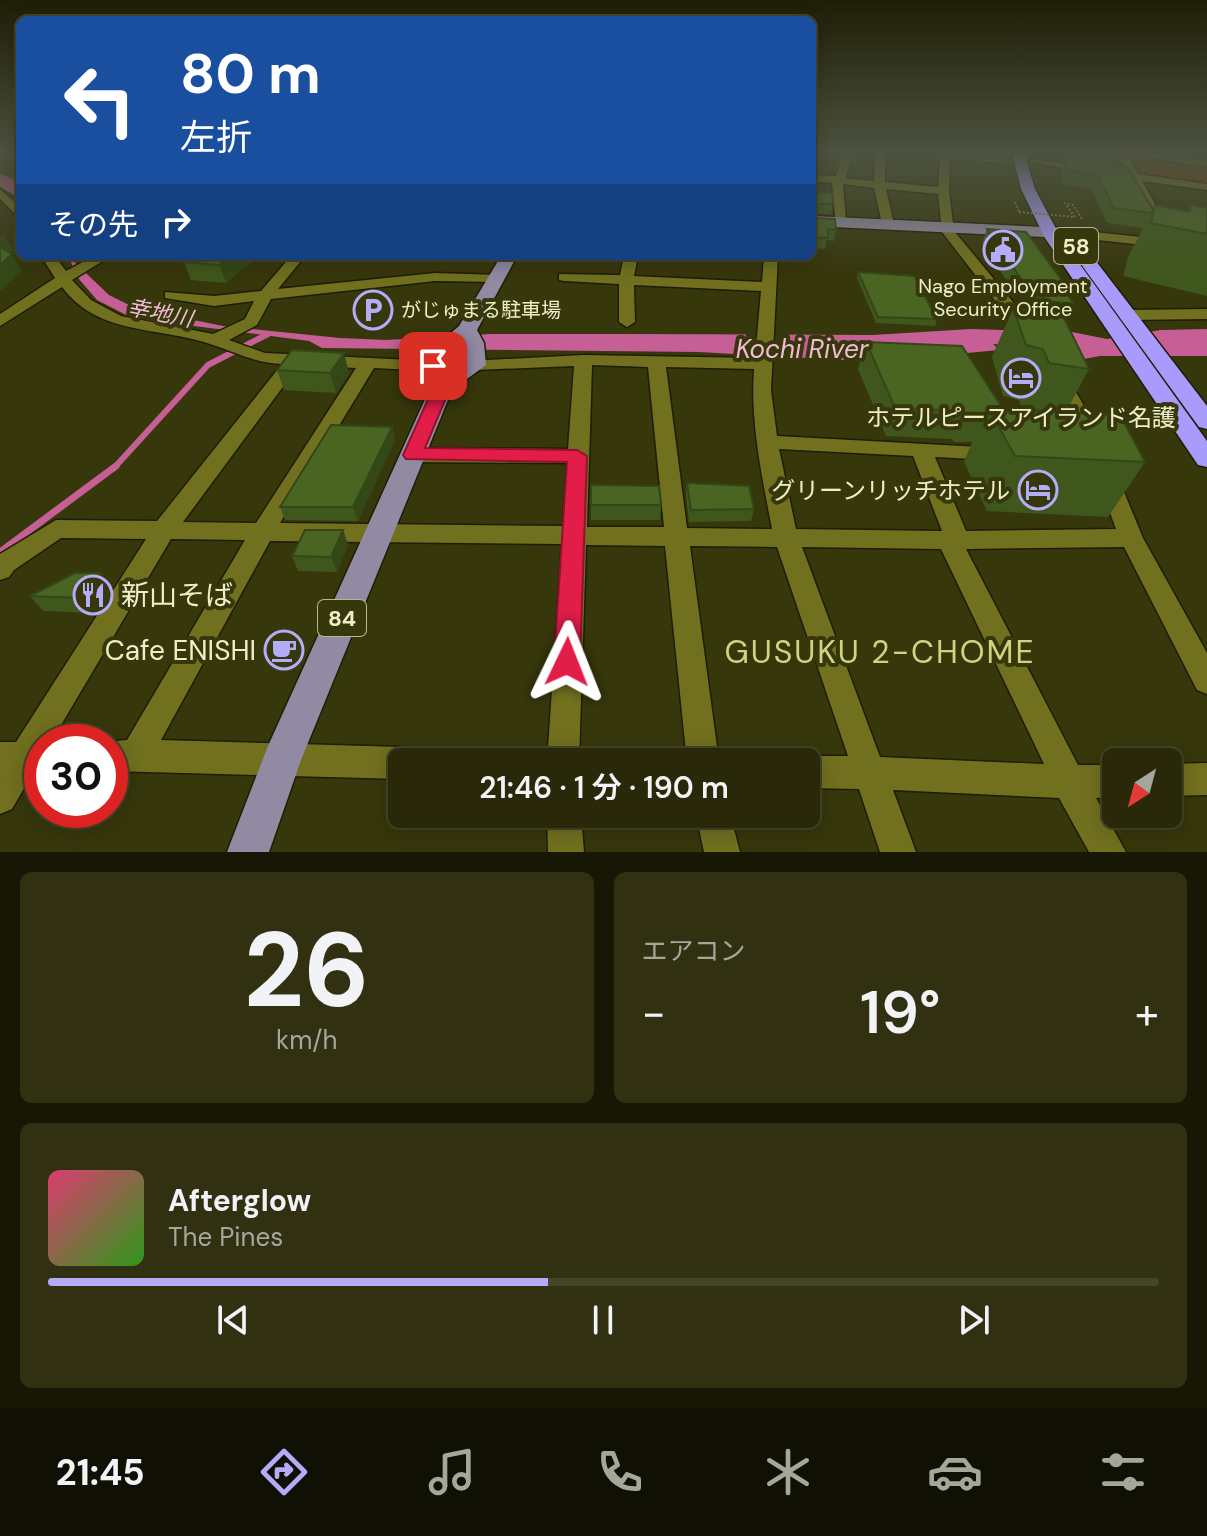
<!DOCTYPE html>
<html lang="ja">
<meta charset="utf-8">
<style>
:root{--surface:#292909;--page:#313112;--text:#f1f3f6;--muted:#a5a69c;--line:#45452a;--accent:#b4acf9}
body{margin:0;font-family:"DM Sans","Noto Sans JP",sans-serif;background:var(--page);color:var(--text);height:100vh;display:flex;flex-direction:column;font-size:30px;white-space:nowrap}
*{box-sizing:border-box;margin:0}
p{font-size:26px;color:var(--muted)}
.icon{flex:none;width:44px;height:44px;fill:none;stroke:currentColor;stroke-width:2;stroke-linecap:round;stroke-linejoin:round}
.map{position:relative;height:852px;overflow:hidden}
.sheet{display:flex;flex-direction:column;gap:20px;padding:20px;background:#171705;flex:1}
.sheet>*{flex:none}
.top-card{position:absolute;left:16px;top:16px;width:800px;height:244px;border-radius:12px;box-shadow:0 4px 20px #0003,0 0 0 2px var(--line);background:#1a4fa0;color:#fff;overflow:hidden}
.needle{width:52px;rotate:216deg}
.tools{position:absolute;left:1102px;top:748px;display:grid;gap:16px}
.tools a{display:grid;place-items:center;width:80px;height:80px;border-radius:12px;background:var(--surface);box-shadow:0 4px 20px #0003,0 0 0 2px var(--line);font-size:40px}
.speed{position:absolute;left:24px;top:724px;display:flex;gap:16px;font-size:40px;font-weight:700;text-align:center}
.speed>*{display:grid;place-content:center;width:104px;height:104px;border-radius:50%;background:var(--surface);box-shadow:0 4px 20px #0003,0 0 0 2px var(--line);line-height:1}
.speed .limit{border:12px solid #d22;background:#fff;color:#111}
.pin{position:absolute;display:grid;place-items:center;width:68px;height:68px;color:#fff;margin:-34px;border-radius:16px;box-shadow:0 4px 12px #0006}
.me{position:absolute;width:88px;margin:-44px;rotate:2deg;stroke-linejoin:round;filter:drop-shadow(0 0 6px #0008)}
.turn{display:flex;align-items:center;gap:28px;height:168px;padding:0 32px;font-size:36px}
.turn .icon{width:104px;height:104px;stroke-width:2.5}
.turn b{display:block;font-size:56px;line-height:68px}
.then{display:flex;align-items:center;height:76px;padding:0 32px;background:#0003;gap:16px;font-size:30px}
.big{font-size:60px;font-weight:600;line-height:1.1}
.sheet .tile{flex:1;display:flex;flex-direction:column;justify-content:center;gap:12px;min-width:0;padding:0 28px;border-radius:12px;background:var(--page)}
.sheet .dial{align-items:center;gap:0}
.dial b{font-size:104px;line-height:1}
.song{display:flex;align-items:center;gap:24px}
.cover{width:96px;height:96px;border-radius:12px;background:linear-gradient(135deg,hsl(340 70% 55%),hsl(110 70% 35%))}
.played{height:8px;border-radius:4px;background:linear-gradient(90deg,var(--accent) 45%,var(--line) 45%)}
.keys{display:flex;justify-content:space-around;direction:ltr}
.heat{display:flex;justify-content:space-between;align-items:center;font-size:44px;direction:ltr}
.sheet .tiles{flex:1;display:grid;gap:20px;grid-template-columns:1fr 1fr}
.tile:last-child{grid-column:span 2}
.trip{position:absolute;left:388px;top:748px;width:432px;height:80px;border-radius:12px;background:var(--surface);box-shadow:0 4px 20px #0003,0 0 0 2px var(--line);font-weight:600;line-height:80px;text-align:center}
.menu{display:flex;height:128px;justify-content:space-around;align-items:center;background:#101004;color:var(--muted)}
.menu .icon{width:56px;height:56px}
.menu .current{color:var(--accent)}
.menu b{font-size:36px;color:var(--text)}
.map>svg:first-child{display:block}
.green{fill:#773507}
.water{fill:#c65f96}
.pier{fill:#37370c}
.lines{fill:none;stroke-linecap:round;stroke-linejoin:round}
.stream-far2{stroke:#c65f96;stroke-width:4}
.stream-far1{stroke:#c65f96;stroke-width:6}
.stream{stroke:#c65f96;stroke-width:7}
.river{fill:#c65f96;fill-rule:evenodd}
.minor-casing{stroke:#1e1d05;stroke-width:3}
.major-casing{stroke:#1e1d05;stroke-width:3}
.highway-casing{stroke:#1e1d05;stroke-width:3}
.path{stroke:#7d7d54;stroke-width:2;stroke-dasharray:2 2;stroke-linecap:butt}
.minor{fill:#71701f;fill-rule:evenodd}
.major{fill:#928aa3;fill-rule:evenodd}
.highway{fill:#a89bfb;fill-rule:evenodd}
.path-bridge{stroke:#7d7d54;stroke-width:2;stroke-dasharray:2 2;stroke-linecap:butt}
.wall{fill:#3f571c}
.shaded-wall{fill:#334717}
.building{fill:#496521;stroke:#334717;stroke-width:2}
.route{fill:#e11d48;stroke:#92132f;stroke-width:2}
.labels{text-anchor:middle;dominant-baseline:central;stroke-width:8;stroke-linejoin:round;paint-order:stroke}
.far-poi-label{font-size:20px;fill:#eeefc8;stroke:#37370c}
.shield{fill:#37370c;stroke:#b7b890;stroke-width:2}
.shield-label{font-size:22px;font-weight:bold;fill:#eeefc8}
.far-water-label{font-size:22px;font-style:italic;fill:#f1bbd5;stroke:#37370c}
.poi-label{font-size:24px;fill:#eeefc8;stroke:#37370c}
.water-label{font-size:26px;font-style:italic;fill:#f1bbd5;stroke:#37370c}
.near-poi-label{font-size:28px;fill:#eeefc8;stroke:#37370c;text-anchor:start}
.near-neighbourhood-label{font-size:32px;letter-spacing:2px;fill:#d2d283;stroke:#37370c}
</style>
<div class="map">
<svg width="1207" height="852" viewBox="0 0 1207 852">
<rect width="100%" height="100%" fill="#37370c"/>
<path class="green" d="M1134,157l73,10v18l-58,-9 -6,-3z"/>
<path class="water" d="M68,256l41,39 26,13 88,18 117,12 46,2 105,-6h139l243,1 98,-6 101,3 35,7 54,-9 46,-1v27h-107l-22,4 -13,-12 -72,-4 6,6 -96,9 -61,1 -143,-8 -377,-4 -13,-7 -177,-23 -35,-18 -18,-21z"/>
<path class="pier" d="M746,333h43l2,25 -46,-2z"/>
<g class="lines">
<path class="stream-far2" d="M264,336l7,-3"/>
<path class="stream-far1" d="M114,468l94,-103 60,-31"/>
<path class="stream" d="M0,552l116,-86"/>
<path class="river" d="M0,173l20,10v15l-20,-11z"/>
<defs>
<path id="minor" d="M842,153h10l-6,25 28,3 1,-28h10v29l53,5 2,-30 -17,-4 80,5v4l-4,1 -49,-5 -1,33 5,40 79,95 2,4 -2,4h-12l-79,-102 -4,-38 -52,-5 8,35 -6,4 -6,-4 -8,-36 -31,-4 3,38 -10,3 -4,-42 -20,-2v-6l24,1z
M1116,153h39l52,8v6l-80,-13 11,20 69,10v6l-65,-9 23,41 -6,4 -6,-4 -23,-43 -102,-17 5,-3 93,13z
M0,189l20,18v12l-20,-20z
M1066,229l141,15v8l-146,-16 -2,-3z
M41,256h14l11,15 28,-15h17l-39,24 19,20 30,16 92,18 32,-15 9,-18 -40,5 -49,-8v-6l49,4 47,-5 30,-35h14l-27,33 157,-16 66,2 2,3 -7,4 -61,-1 -164,18 -14,26 -28,15 36,13 168,8 9,5 -9,5 -59,-3 -94,155 283,3 4,-63 -155,-1 -7,-2 -4,-5 4,-5 7,-2 156,1 6,-83 -99,4 -9,-5 3,-4 114,-6 172,3 6,-67 -127,-6 1,37 -8,5 -8,-5v-38l-55,-3 -5,-1v-6l61,1 4,-19h14l-4,20 128,6 2,-26h14l-7,134 6,46 222,12 3,5 -10,7 -57,-3 31,74 150,-2 -18,-49 3,-5h16l26,63 64,115v41l-10,-4 -73,-143 -158,2 112,216h38v32l-20,1 30,54h-37l-30,-54 -166,-8 23,62h-36l-21,-63 -53,-1v-26h-12l12,-6h42l-71,-209 -87,-1 29,216h-32l-22,-216 -79,-1 -7,217h-32l15,-218 -292,-3 -109,199 241,7 11,5 5,10h-16v17l-292,-8v-29h-7l24,-2 118,-200 -74,-1 -120,203h-9v31h-9l-21,36 -12,5v-72h16l130,-203 -85,-1 -47,32 -5,7 -9,3v-26l56,-34 101,1 125,-157c-29,-1 -51,-14 -78,-22 -51,-15 -107,-8 -142,-55l-62,39v-12l55,-36zM299,365l57,3 -100,155 -73,-1zM592,365l56,2 16,160h-77zM666,367l88,2c-4,53 8,108 18,160l-85,-1zM779,449l134,7 29,75 -146,-2zM802,547l139,2 103,215 -164,-7z
M1207,309v10l-81,1 -8,-5 8,-5z
M1060,374l9,6 32,55 -3,5 -7,1 -7,-1 -33,-60z
M1207,763v32l-39,1v-32z
M547,814h34l3,38h-36z
M696,814h34l10,38h-36z"/>
<path id="major" d="M812,216l254,12 8,5 -8,5 -254,-12z
M501,256h16l-40,74 7,13 2,22 -34,25 -151,370 -32,92h-42l41,-106 163,-360 -9,-20 2,-10 35,-30zM464,343v19l-17,11 -3,-15z"/>
<path id="highway" d="M1012,153h12l11,36 26,49 146,203v26l-9,-2 -153,-227 -24,-49z
M1073,237l6,2 128,167v23l-8,-2 -134,-185z"/>
</defs>
<use href="#minor" class="minor-casing"/>
<use href="#major" class="major-casing"/>
<use href="#highway" class="highway-casing"/>
<path class="path" d="M1015,202l4,10
M1075,217l-10,-14 8,2 9,14"/>
<use href="#minor" class="minor"/>
<use href="#major" class="major"/>
<use href="#highway" class="highway"/>
<path class="path-bridge" d="M1019,212l56,5"/>
</g>
<path class="wall" d="M1084,153h36l1,3 -4,9 36,44 2,-4 32,6 4,-6 16,3v88l-84,-20 5,-19 15,-29 -36,-5 -16,-34 -30,-5 1,-13 6,-14 19,3z
M812,192l21,12 -2,10h-19z
M812,217l24,13 -2,11 -7,-1 -2,9 -13,-1z
M987,229l77,54 -2,4 12,17 -8,15h-1l24,50 -23,43 79,50 -37,55 -121,-6 -23,-49 8,-20h-18l-2,-3 -66,-3 -28,-67 8,-27 137,67 19,1 -3,-10 -16,-4 -11,-39 21,-49 21,1 -8,-13 -10,-1 -34,-52z
M187,256h71l-32,27 -35,-3 -7,-18 4,-3z
M723,256h24l-1,2z
M858,272l79,47 -2,7 -59,-3 -19,-45z
M277,370l72,3 -13,20 -52,-3z
M392,427l3,13 -37,81 -73,-1 -5,-13z
M687,483l67,26 -3,12 -62,1 -3,-27z
M591,485l70,20 -1,15h-69z
M343,530l5,15 -11,27 -39,-1 -6,-15z
M111,588l-16,25 -52,-2 -13,-15z"/>
<path class="shaded-wall" d="M4,234l10,17 -14,7v-22z
M12,254l10,17 -22,20v-26z
M231,256h28l-33,27 -7,-18z
M344,353l5,20 -13,20 -6,-20z
M392,427l3,13 -37,81 -5,-14z
M343,530l5,15 -11,27 -6,-15z
M100,573l11,15 -16,25 -11,-15z"/>
<path class="building" d="M1068,157l59,10 26,42 -2,4 -37,-5 -17,-33 -30,-5z
M812,192l20,1 1,11h-21z
M1155,205l35,7 1,-7 16,3v26l-56,-11z
M812,217l2,1 21,1 1,11 -8,-1v9l-16,-1z
M987,229l39,3 38,51h-5l15,21 -28,-3 -14,-20 -10,-1z
M0,247l12,7 -12,11z
M193,256h38l-12,9 -35,-3z
M858,272l56,4 23,43 -59,-2z
M1013,308l48,4 28,57 -40,-6 -6,-14 -17,-4z
M866,342l96,4 41,63 -15,-1 -4,7 -18,-1 -2,-3 -69,-3z
M292,350l52,3 -14,20 -53,-3z
M988,408l132,7 25,47 -130,-6z
M331,425l61,2 -39,80h-73z
M687,483l62,3 5,23 -63,1z
M591,485l68,1 2,19h-70z
M305,530h38l-12,27 -39,-1z
M75,573h25l-16,25 -54,-2z"/>
<linearGradient id="sky" x2="0" y2="1"><stop stop-color="#1e1e07"/><stop offset="0.56" stop-color="#4d5340"/><stop offset="1" stop-color="#4d5340" stop-opacity="0"/></linearGradient>
<rect width="1207" height="273" fill="url(#sky)"/>
<path class="route" d="M433,362l5,1 13,23 -26,62 152,2 10,6 -7,206 -3,8 -10,3 -9,-3 -4,-8 13,-200 -161,-3 -3,-4 31,-69 -10,-20z"/>
<defs>
<symbol id="civic-ring" viewBox="-11 -11 22 22"><circle r="9.5" fill="#37370c" stroke="#b4acf9" stroke-width="1.5"/><path d="M-.6-6.5H3V-4.5H.6V-3L4-1V1h2V6H-6V1h2V-1L-.6-3ZM-1.2 2.5V6h2.4V2.5Z" fill="#b4acf9"/></symbol>
<symbol id="parking-ring" viewBox="-11 -11 22 22"><circle r="9.5" fill="#37370c" stroke="#b4acf9" stroke-width="1.5"/><path d="M-3.5-5.5H1a3.5 3.5 0 0 1 0 7H-1V5.5H-3.5ZM-1-3.4V-.6H.8a1.4 1.4 0 0 0 0-2.8Z" fill="#b4acf9"/></symbol>
<symbol id="hotel-ring" viewBox="-11 -11 22 22"><circle r="9.5" fill="#37370c" stroke="#b4acf9" stroke-width="1.5"/><path d="M-6-4.5h1.5V1H6V5H4.5V3h-9V5H-6ZM-4 0a1.8 1.8 0 1 1 3.6 0ZM.5 0V-2.5h3Q6-2.5 6 0Z" fill="#b4acf9"/></symbol>
<symbol id="restaurant-ring" viewBox="-11 -11 22 22"><circle r="9.5" fill="#37370c" stroke="#b4acf9" stroke-width="1.5"/><path d="M-5-6h1v4h1v-4h1v4h1v-4h1v5L-1.5 .5V6h-2V.5L-5-1ZM5-6V6H3V1.5H1.5Q1.5-4 5-6Z" fill="#b4acf9"/></symbol>
<symbol id="cafe-ring" viewBox="-11 -11 22 22"><circle r="9.5" fill="#37370c" stroke="#b4acf9" stroke-width="1.5"/><path d="M-5.5-4.5H6V0H3Q3 3.5 0 3.5H-2.5Q-5.5 3.5-5.5 0ZM3-3.2v2h1.7v-2ZM-6 4.5H4V6H-6Z" fill="#b4acf9"/></symbol>
</defs>
<g fill-rule="evenodd">
<use href="#civic-ring" x="981" y="228" width="44" height="44"/>
<use href="#parking-ring" x="351" y="288" width="44" height="44"/>
<use href="#hotel-ring" x="999" y="356" width="44" height="44"/>
<use href="#hotel-ring" x="1016" y="468" width="44" height="44"/>
<use href="#restaurant-ring" x="71" y="573" width="44" height="44"/>
<use href="#cafe-ring" x="262" y="628" width="44" height="44"/>
</g>
<g class="labels">
<g class="far-poi-label">
<text x="1003" y="286">Nago Employment<tspan x="1003" dy="23">Security Office</tspan></text>
<text x="401" y="310" text-anchor="start">がじゅまる駐車場</text>
</g>
<g class="shield">
<rect x="1054" y="228" width="44" height="36" rx="6"/>
<rect x="318" y="600" width="48" height="36" rx="6"/>
</g>
<g class="shield-label">
<text x="1076" y="246">58</text>
<text x="342" y="618">84</text>
</g>
<g class="far-water-label">
<text transform="translate(160 313) rotate(11)">幸地川</text>
</g>
<g class="poi-label">
<text x="1021" y="417">ホテルピースアイランド名護</text>
<text x="1010" y="490" text-anchor="end">グリーンリッチホテル</text>
</g>
<g class="water-label">
<text x="802" y="349">Kochi River</text>
</g>
<g class="near-poi-label">
<text x="121" y="595">新山そば</text>
<text x="256" y="650" text-anchor="end">Cafe ENISHI</text>
</g>
<g class="near-neighbourhood-label">
<text x="880" y="652">GUSUKU 2-CHOME</text>
</g>
</g>
</svg>
<div class="tools">
<a><svg class="needle" viewBox="-14 -14 28 28"><path d="M0-13l5 13h-10z" fill="#e53935"/><path d="M0 13l5-13h-10z" fill="#a5a69c"/></svg></a>
</div>
<div class="speed"><div class="limit">30</div></div>
<div class="pin" style="left:433px;top:366px;background:#d93025"><svg class="icon" aria-label="arrive" viewBox="0 0 24 24"><path d="M6 21V4h12l-3 4 3 4H6"/></svg></div>
<svg class="me" style="left:567px;top:662px" viewBox="-20 -20 40 40"><path d="M0-17L14 15 0 8-14 15z" fill="#e11d48" stroke="#fff" stroke-width="4"/></svg>
<div class="trip">21:46 · 1 分 · 190 m</div>
<div class="top-card">
<div class="turn"><svg class="icon" aria-label="left" viewBox="0 0 24 24"><path d="M17 20v-9H6M10 6l-5 5 5 5"/></svg><div><b>80 m</b>左折</div></div>
<div class="then">その先<svg class="icon" aria-label="right" viewBox="0 0 24 24"><path d="M7 20v-9h11M14 6l5 5-5 5"/></svg></div>
</div>
</div>
<section class="sheet">
<div class="tiles">
<div class="tile dial"><b>26</b><p>km/h</p></div>
<div class="tile"><p>エアコン</p>
<div class="heat"><a>−</a><b class="big">19°</b><a>+</a></div>
</div>
<div class="tile">
<div class="song"><i class="cover"></i><div><b>Afterglow</b><p>The Pines</p></div></div>
<div class="played"></div>
<div class="keys"><svg class="icon" aria-label="previous" viewBox="0 0 24 24"><path d="M18 5L8 12l10 7zM5 5v14"/></svg><svg class="icon" aria-label="pause" viewBox="0 0 24 24"><path d="M8 5v14M16 5v14"/></svg><svg class="icon" aria-label="next" viewBox="0 0 24 24"><path d="M6 5l10 7-10 7zM19 5v14"/></svg></div>
</div>
</div>
</section>
<nav class="menu">
<b>21:45</b>
<svg class="icon current" aria-label="directions" viewBox="0 0 24 24"><path d="M12 3l9 9-9 9-9-9zM9 14v-3h6M13 9l2 2-2 2"/></svg>
<svg class="icon" aria-label="music" viewBox="0 0 24 24"><path d="M9 18V5l10-2v13"/><circle cx="6" cy="18" r="3"/><circle cx="16" cy="16" r="3"/></svg>
<svg class="icon" aria-label="phone" viewBox="0 0 24 24"><path d="M5 4h4l2 5-3 2q2 4 5 5l2-3 5 2v4C11 20 4 13 5 4z"/></svg>
<svg class="icon" aria-label="climate" viewBox="0 0 24 24"><path d="M12 3v18M4 7l16 10M4 17L20 7"/></svg>
<svg class="icon" aria-label="car" viewBox="0 0 24 24"><path d="M5 17H2v-5l4-1 3-4h7l3 4 3 1v5h-3M9 17h6M6 11h13"/><circle cx="7" cy="17" r="2"/><circle cx="17" cy="17" r="2"/></svg>
<svg class="icon" aria-label="filters" viewBox="0 0 24 24"><path d="M4 7h16M4 17h16"/><circle cx="9" cy="7" r="2"/><circle cx="15" cy="17" r="2"/></svg>
</nav>
